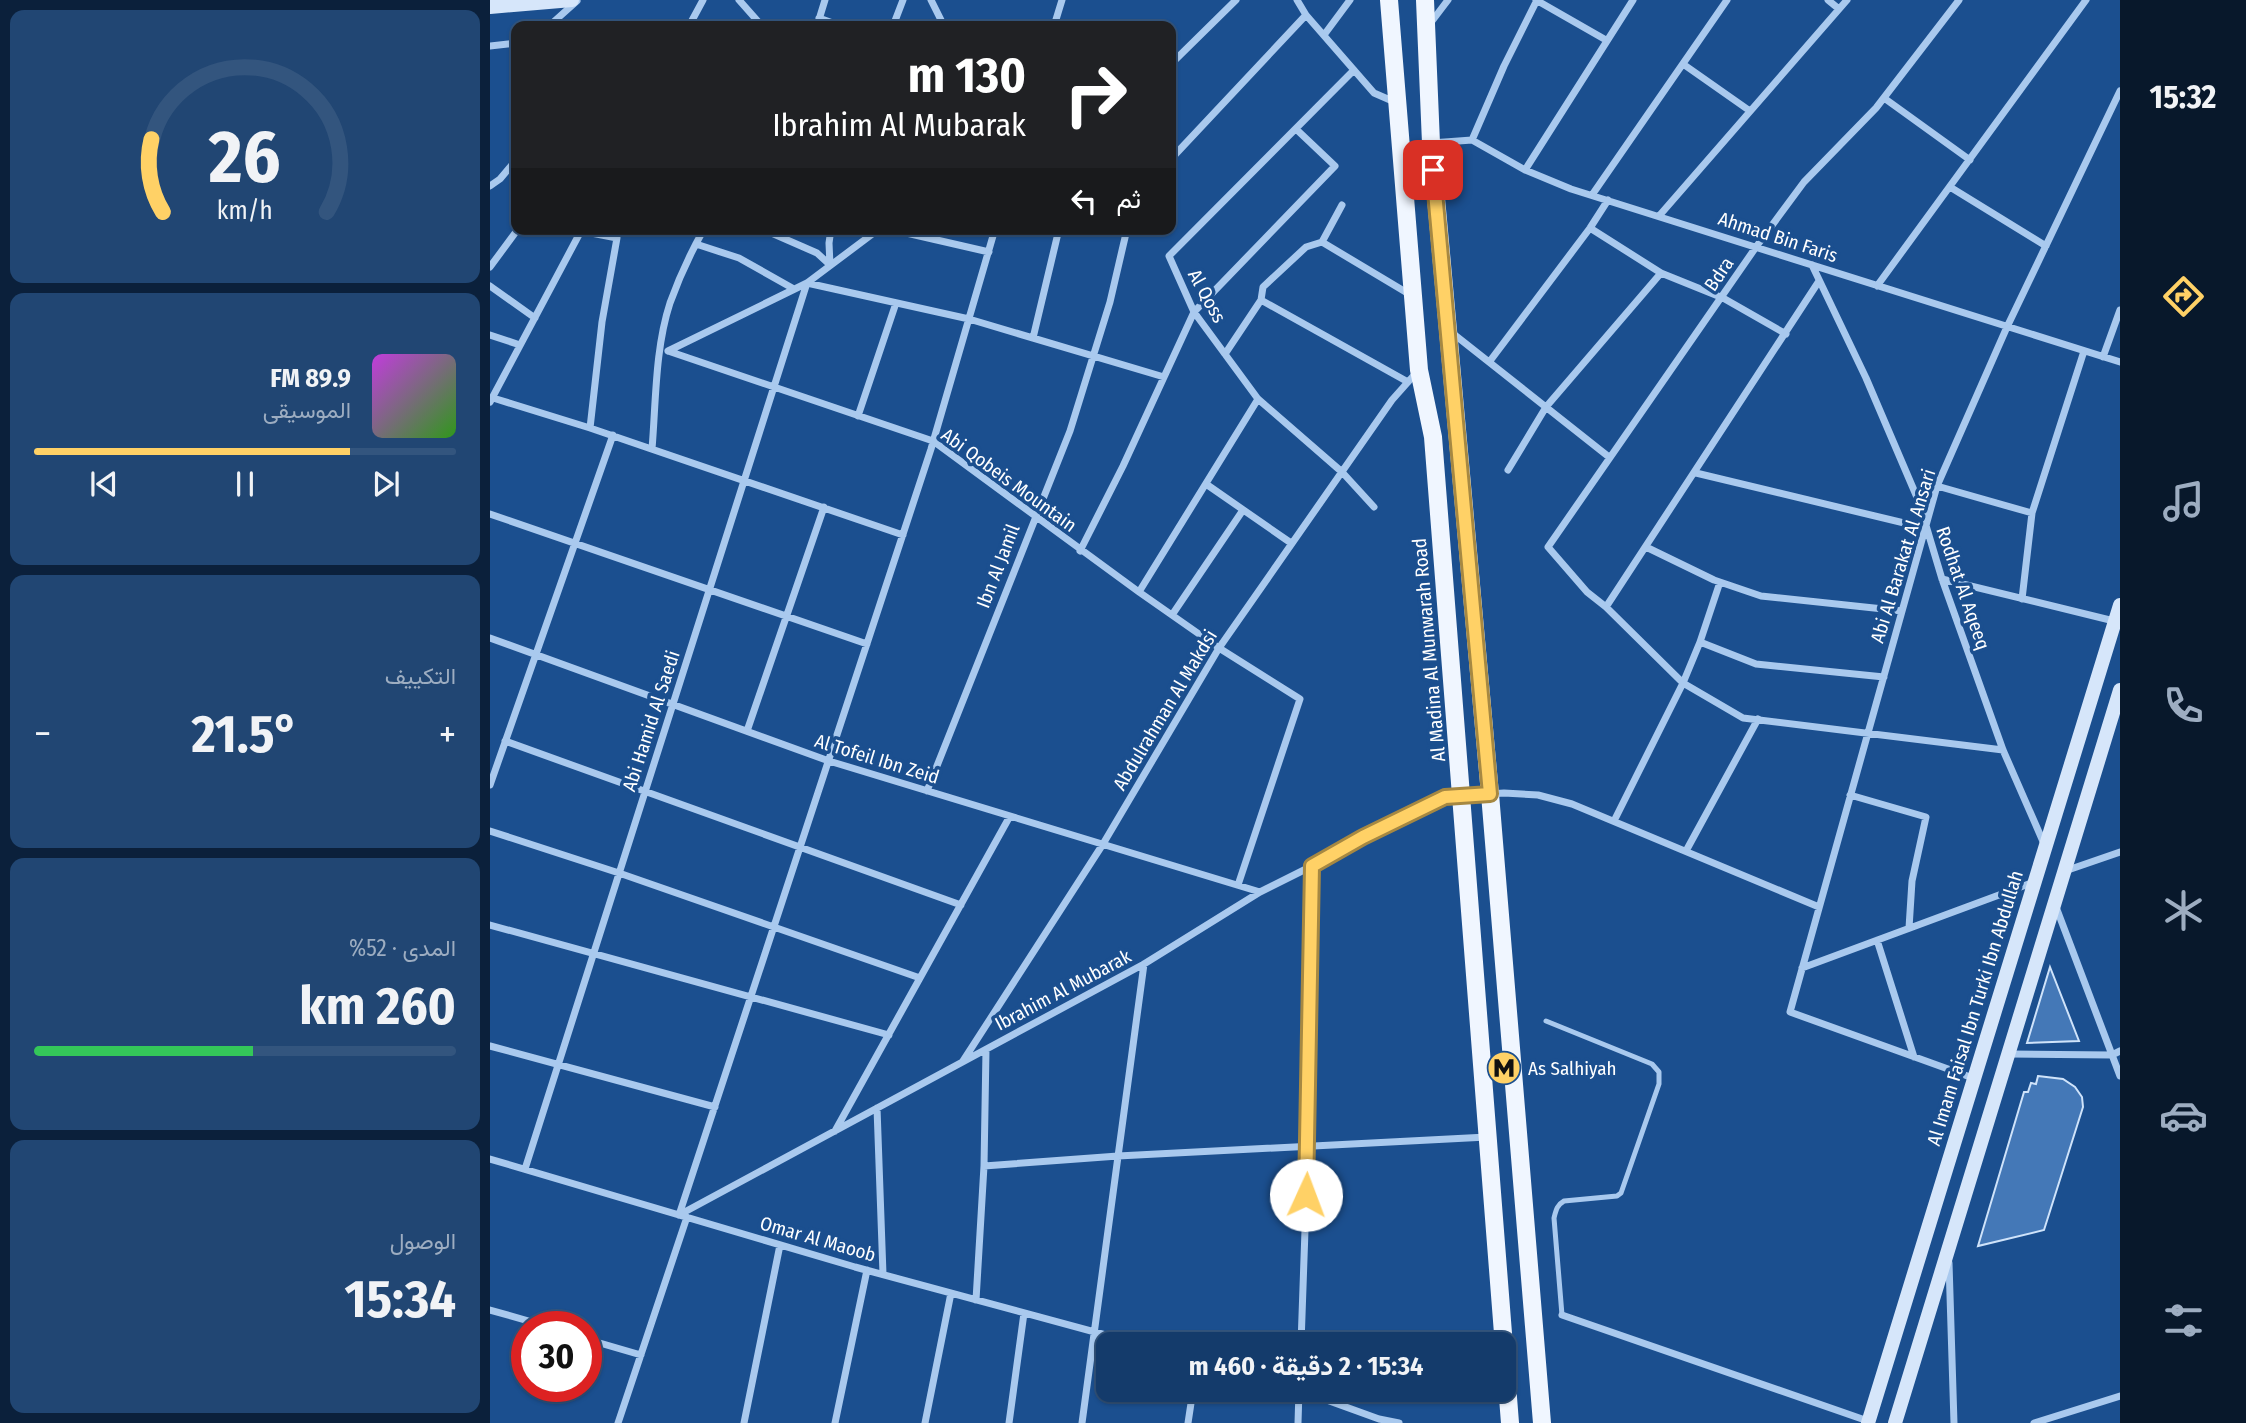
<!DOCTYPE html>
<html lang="ar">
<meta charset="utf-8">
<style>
:root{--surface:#143b6b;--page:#214673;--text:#f1f3f6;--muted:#9dadc1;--line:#33557e;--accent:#ffd166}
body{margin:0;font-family:"Fira Sans Condensed",Vazirmatn,sans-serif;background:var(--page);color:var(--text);direction:rtl;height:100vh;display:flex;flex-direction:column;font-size:26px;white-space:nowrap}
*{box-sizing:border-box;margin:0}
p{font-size:23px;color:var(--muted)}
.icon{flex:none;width:38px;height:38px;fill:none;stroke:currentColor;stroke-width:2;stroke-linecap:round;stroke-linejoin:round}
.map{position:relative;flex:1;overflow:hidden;direction:ltr}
.side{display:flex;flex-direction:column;gap:10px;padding:10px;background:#0b203b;width:490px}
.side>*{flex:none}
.guide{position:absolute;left:21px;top:21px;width:665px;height:214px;border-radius:14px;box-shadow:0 2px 5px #0004,0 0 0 2px var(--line);direction:rtl;background:#202124;color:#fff;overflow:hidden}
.speed{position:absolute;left:21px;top:1311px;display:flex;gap:14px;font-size:35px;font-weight:700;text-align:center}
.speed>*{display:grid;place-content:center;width:91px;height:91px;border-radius:50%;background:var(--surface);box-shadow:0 2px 5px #0004,0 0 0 2px var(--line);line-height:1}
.speed .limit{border:10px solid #d22;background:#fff;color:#111}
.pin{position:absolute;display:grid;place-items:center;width:60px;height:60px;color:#fff;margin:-30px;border-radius:14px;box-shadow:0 4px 10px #0006}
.me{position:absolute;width:77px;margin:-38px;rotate:2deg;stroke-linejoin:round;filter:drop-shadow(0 0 5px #0008)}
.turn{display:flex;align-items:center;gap:24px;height:147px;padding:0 35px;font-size:32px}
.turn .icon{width:91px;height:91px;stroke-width:2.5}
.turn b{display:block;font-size:49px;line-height:60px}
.then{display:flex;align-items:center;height:66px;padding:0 35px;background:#0003;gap:14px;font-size:26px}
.big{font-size:52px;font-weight:700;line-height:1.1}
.side .widget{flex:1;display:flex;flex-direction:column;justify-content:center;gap:10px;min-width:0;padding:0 24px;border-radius:14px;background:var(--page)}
.side .dial{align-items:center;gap:0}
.dial svg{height:182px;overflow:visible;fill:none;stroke:var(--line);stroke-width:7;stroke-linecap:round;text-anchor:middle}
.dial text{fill:var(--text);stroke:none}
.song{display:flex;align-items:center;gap:21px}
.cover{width:84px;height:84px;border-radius:10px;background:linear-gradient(135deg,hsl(290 70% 55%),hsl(110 70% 35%))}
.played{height:7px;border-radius:4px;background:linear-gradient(90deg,var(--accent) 75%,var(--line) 75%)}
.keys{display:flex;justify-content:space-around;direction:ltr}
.heat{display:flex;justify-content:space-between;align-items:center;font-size:38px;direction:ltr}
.charge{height:10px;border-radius:5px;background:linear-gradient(90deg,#34c759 52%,var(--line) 0)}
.trip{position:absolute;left:606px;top:1332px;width:420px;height:70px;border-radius:14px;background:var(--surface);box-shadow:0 2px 5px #0004,0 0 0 2px var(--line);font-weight:700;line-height:70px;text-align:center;direction:rtl}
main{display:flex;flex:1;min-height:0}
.dock{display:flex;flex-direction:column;width:126px;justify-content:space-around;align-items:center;background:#08182b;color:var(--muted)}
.dock .icon{width:49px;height:49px}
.dock .active{color:var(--accent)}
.dock b{font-size:32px;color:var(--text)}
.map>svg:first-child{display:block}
.building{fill:#4478b7;stroke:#cfe3fa;stroke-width:2}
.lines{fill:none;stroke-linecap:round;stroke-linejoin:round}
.lane{stroke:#a9c9ee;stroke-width:5}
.street{stroke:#a9c9ee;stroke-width:7}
.secondary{stroke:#d6e6fa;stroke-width:14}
.primary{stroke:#f0f6ff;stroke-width:18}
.route-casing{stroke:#a68842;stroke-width:18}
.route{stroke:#ffd166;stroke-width:12}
.labels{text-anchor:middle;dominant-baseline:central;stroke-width:7;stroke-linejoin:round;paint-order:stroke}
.street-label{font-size:19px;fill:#fff;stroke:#1b4f8f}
.poi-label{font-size:19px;fill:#fff;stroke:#1b4f8f;text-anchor:start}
</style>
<main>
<nav class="dock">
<b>15:32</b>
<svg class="icon active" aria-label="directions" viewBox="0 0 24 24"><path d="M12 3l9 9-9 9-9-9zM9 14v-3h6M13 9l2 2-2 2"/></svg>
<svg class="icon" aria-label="music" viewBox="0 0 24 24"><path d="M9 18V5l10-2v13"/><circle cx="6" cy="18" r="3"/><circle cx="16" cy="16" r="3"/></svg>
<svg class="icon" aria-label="phone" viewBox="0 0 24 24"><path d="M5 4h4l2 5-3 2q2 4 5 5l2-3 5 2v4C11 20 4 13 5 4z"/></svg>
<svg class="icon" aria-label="climate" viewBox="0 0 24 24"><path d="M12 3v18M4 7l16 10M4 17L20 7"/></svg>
<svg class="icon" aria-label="car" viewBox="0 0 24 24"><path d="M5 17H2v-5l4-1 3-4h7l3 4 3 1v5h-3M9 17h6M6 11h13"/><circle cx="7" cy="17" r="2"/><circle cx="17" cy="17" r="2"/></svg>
<svg class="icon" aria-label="filters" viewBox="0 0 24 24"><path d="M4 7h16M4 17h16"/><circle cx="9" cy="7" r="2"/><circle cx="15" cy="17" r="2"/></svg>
</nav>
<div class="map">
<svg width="1630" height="1423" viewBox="0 0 1630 1423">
<rect width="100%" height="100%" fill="#1b4f8f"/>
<path class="building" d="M1560,967l29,74 -52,2z
M1548,1076l25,3 12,8 7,10 1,10 -39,123 -66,16 46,-154h4l3,-9 5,1z"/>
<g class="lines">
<path class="lane" d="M1056,1021l106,43 7,8v12l-38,109 -4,3 -53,5c-7,4 -8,9 -10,17l8,97"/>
<path class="street" d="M249,0l23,26
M441,0l13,26
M807,0l9,15 68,78 23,10
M1046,0l70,40
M1338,0l11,9
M329,18l22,8
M939,25l19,-25
M59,26l28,-25
M199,26l14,-26
M327,26l8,-26
M403,26l10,-26
M564,26l8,-26
M834,35l26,-35
M0,46l26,-3
M681,64l65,-64
M1193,64l67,47
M864,70l-185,186 25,56 64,87 84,73 32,35
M1394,98l86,62
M982,140l32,-74 33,-66
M941,143l41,-3 53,30 46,19 549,173
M681,159l135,-144
M1035,170l108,-170
M0,186l10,-7 16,-19
M1460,187l96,59
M1102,195l135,-195
M852,205l-20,37 87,52
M1169,216l188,-216
M1100,228l71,45 62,25 63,36
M272,229l55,24 13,12
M399,229l100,23
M91,231l36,7 -15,84 -12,106
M206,244l43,14 55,31
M340,265l-1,-22 2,-14
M1322,265l54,113 53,124 23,77 61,171 42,96
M0,267l28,-38
M1329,281l-213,326 -19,-15 -39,-45 208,-300 48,-65 72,-74 83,-108
M0,286l45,32
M1387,286l209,-286
M771,300l147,82
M961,332l158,125
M0,335l30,10
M543,338l26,-109
M178,351l265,90 206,151 80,56 81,51 -62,186
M178,351l139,-68 72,-54
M735,354l36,-54 2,-13 43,-40 16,-5
M1613,357l17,-47
M1000,361l100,-133 18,-28
M3,398l97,30 313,107
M0,402l92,-173
M368,416l38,-113
M162,449c4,-48 3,-100 18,-146 9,-25 21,-51 34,-74
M1018,470l38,-63 115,-134
M1206,473l229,55
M716,484l85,59
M1447,486l95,27
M0,514l377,130
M1156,547l68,33 47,16 141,15
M590,551l43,-85 71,-154 141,-146 -39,-37
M1452,579l172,42
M649,592l119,-193
M1532,599l10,-86 52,-162
M1116,607l77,76 60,35 260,32
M682,615l71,-105
M0,638l339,123 431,131
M1210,642l56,22 128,13
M257,731l77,-224
M15,741l456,164
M0,785l123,-350
M437,791l143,-360 40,-129 17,-73
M1360,795l76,22 -14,64 -3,47
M1124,821l69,-138 17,-41 20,-60
M0,831l129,42 301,105
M1196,851l72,-132
M1575,871l55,-19
M1566,907l64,169
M0,925l399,110
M1387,940l37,117
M1312,968l232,-86
M0,1046l225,61
M1519,1054l103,1 8,-4
M473,1061l140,-217 116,-196 173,-248 24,-27
M1483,1078l-183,-66 147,-526 70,-159 113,-236
M387,1108l6,166
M345,1131l175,-315
M0,1159l365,108 284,77
M494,1166l134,-10 369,-19
M35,1169l282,-886 162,36 195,58
M189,1215l465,-251 116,-72 52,-26 51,-29 82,-40 59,-4 34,2 34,9 247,103
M189,1215l252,-766 64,-220
M1459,1263l5,160
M486,1300l8,-134 2,-116
M0,1310l56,16
M1072,1315l306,106
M96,1339l55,16
M811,1344l7,-199 4,-279
M809,1390l80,29 20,4
M128,1423l69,-206
M254,1423l36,-178
M345,1423l32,-153
M435,1423l26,-130
M519,1423l15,-110
M592,1423l62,-459
M698,1423l5,-33
M808,1423l1,-33
M1544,1423l86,-27"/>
<path class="secondary" d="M0,7l82,-7
M1378,1423l252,-818
M1405,1423l225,-733"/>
<path class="primary" d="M899,0l30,370 14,67 77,986
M935,0l6,143 59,651 52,629"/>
</g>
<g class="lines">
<defs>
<path id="route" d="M816,1195l6,-329 51,-29 82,-40 45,-3 -57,-624"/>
</defs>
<use href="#route" class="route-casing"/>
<use href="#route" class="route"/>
</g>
<defs>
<symbol id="metro-disc" viewBox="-11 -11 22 22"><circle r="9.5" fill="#ffd166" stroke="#1b4f8f"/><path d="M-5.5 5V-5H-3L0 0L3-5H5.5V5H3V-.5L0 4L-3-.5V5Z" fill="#111"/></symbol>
</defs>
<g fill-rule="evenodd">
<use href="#metro-disc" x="995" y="1049" width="38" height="38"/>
</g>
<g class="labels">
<g class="street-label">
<text transform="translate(1288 237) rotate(18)">Ahmad Bin Faris</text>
<text transform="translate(1229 274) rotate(-56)">Bdra</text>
<text transform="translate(717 296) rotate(61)">Al Qoss</text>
<text transform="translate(519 480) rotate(36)">Abi Qobeis Mountain</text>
<text transform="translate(1413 556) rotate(-73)">Abi Al Barakat Al Ansari</text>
<text transform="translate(508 566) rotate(-69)">Ibn Al Jamil</text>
<text transform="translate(1473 588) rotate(71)">Rodhat Al Aqeeq</text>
<text transform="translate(939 650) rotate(-95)">Al Madina Al Munwarah Road</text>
<text transform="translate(675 710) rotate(-59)">Abdulrahman Al Makdsi</text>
<text transform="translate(161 721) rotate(-72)">Abi Hamid Al Saedi</text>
<text transform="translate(387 759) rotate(17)">Al Tofeil Ibn Zeid</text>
<text transform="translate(573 990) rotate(-28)">Ibrahim Al Mubarak</text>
<text transform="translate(1485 1008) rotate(-73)">Al Imam Faisal Ibn Turki Ibn Abdullah</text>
<text transform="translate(328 1239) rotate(16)">Omar Al Maoob</text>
</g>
<g class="poi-label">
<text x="1038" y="1068">As Salhiyah</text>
</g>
</g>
</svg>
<div class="speed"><div class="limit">30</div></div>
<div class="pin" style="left:943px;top:170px;background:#d93025"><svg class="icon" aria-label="arrive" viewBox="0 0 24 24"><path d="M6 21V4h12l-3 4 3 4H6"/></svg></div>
<svg class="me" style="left:816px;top:1195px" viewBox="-20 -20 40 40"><circle r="19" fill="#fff"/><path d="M0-13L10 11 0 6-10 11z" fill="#ffd166"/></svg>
<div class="trip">15:34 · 2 دقيقة · 460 m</div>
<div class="guide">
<div class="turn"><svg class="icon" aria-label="right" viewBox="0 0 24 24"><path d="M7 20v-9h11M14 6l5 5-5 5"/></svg><div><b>130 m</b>Ibrahim Al Mubarak</div></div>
<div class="then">ثم<svg class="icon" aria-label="left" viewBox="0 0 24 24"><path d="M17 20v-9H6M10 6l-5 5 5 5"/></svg></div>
</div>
</div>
<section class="side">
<div class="widget dial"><svg viewBox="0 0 100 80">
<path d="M14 69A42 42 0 1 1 86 69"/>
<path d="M14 69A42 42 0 0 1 9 37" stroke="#ffd166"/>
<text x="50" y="56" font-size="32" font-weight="700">26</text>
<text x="50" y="72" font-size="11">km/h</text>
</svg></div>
<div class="widget">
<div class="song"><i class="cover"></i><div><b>89.9 FM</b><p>الموسيقى</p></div></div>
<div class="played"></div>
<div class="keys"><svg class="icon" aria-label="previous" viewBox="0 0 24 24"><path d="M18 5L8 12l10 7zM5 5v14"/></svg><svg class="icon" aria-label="pause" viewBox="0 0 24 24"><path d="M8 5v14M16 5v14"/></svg><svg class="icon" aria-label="next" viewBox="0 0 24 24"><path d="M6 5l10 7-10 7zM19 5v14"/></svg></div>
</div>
<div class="widget"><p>التكييف</p>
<div class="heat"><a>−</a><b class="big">21.5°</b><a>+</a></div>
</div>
<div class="widget"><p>المدى · 52%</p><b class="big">260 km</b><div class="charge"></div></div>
<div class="widget"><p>الوصول</p><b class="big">15:34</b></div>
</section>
</main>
